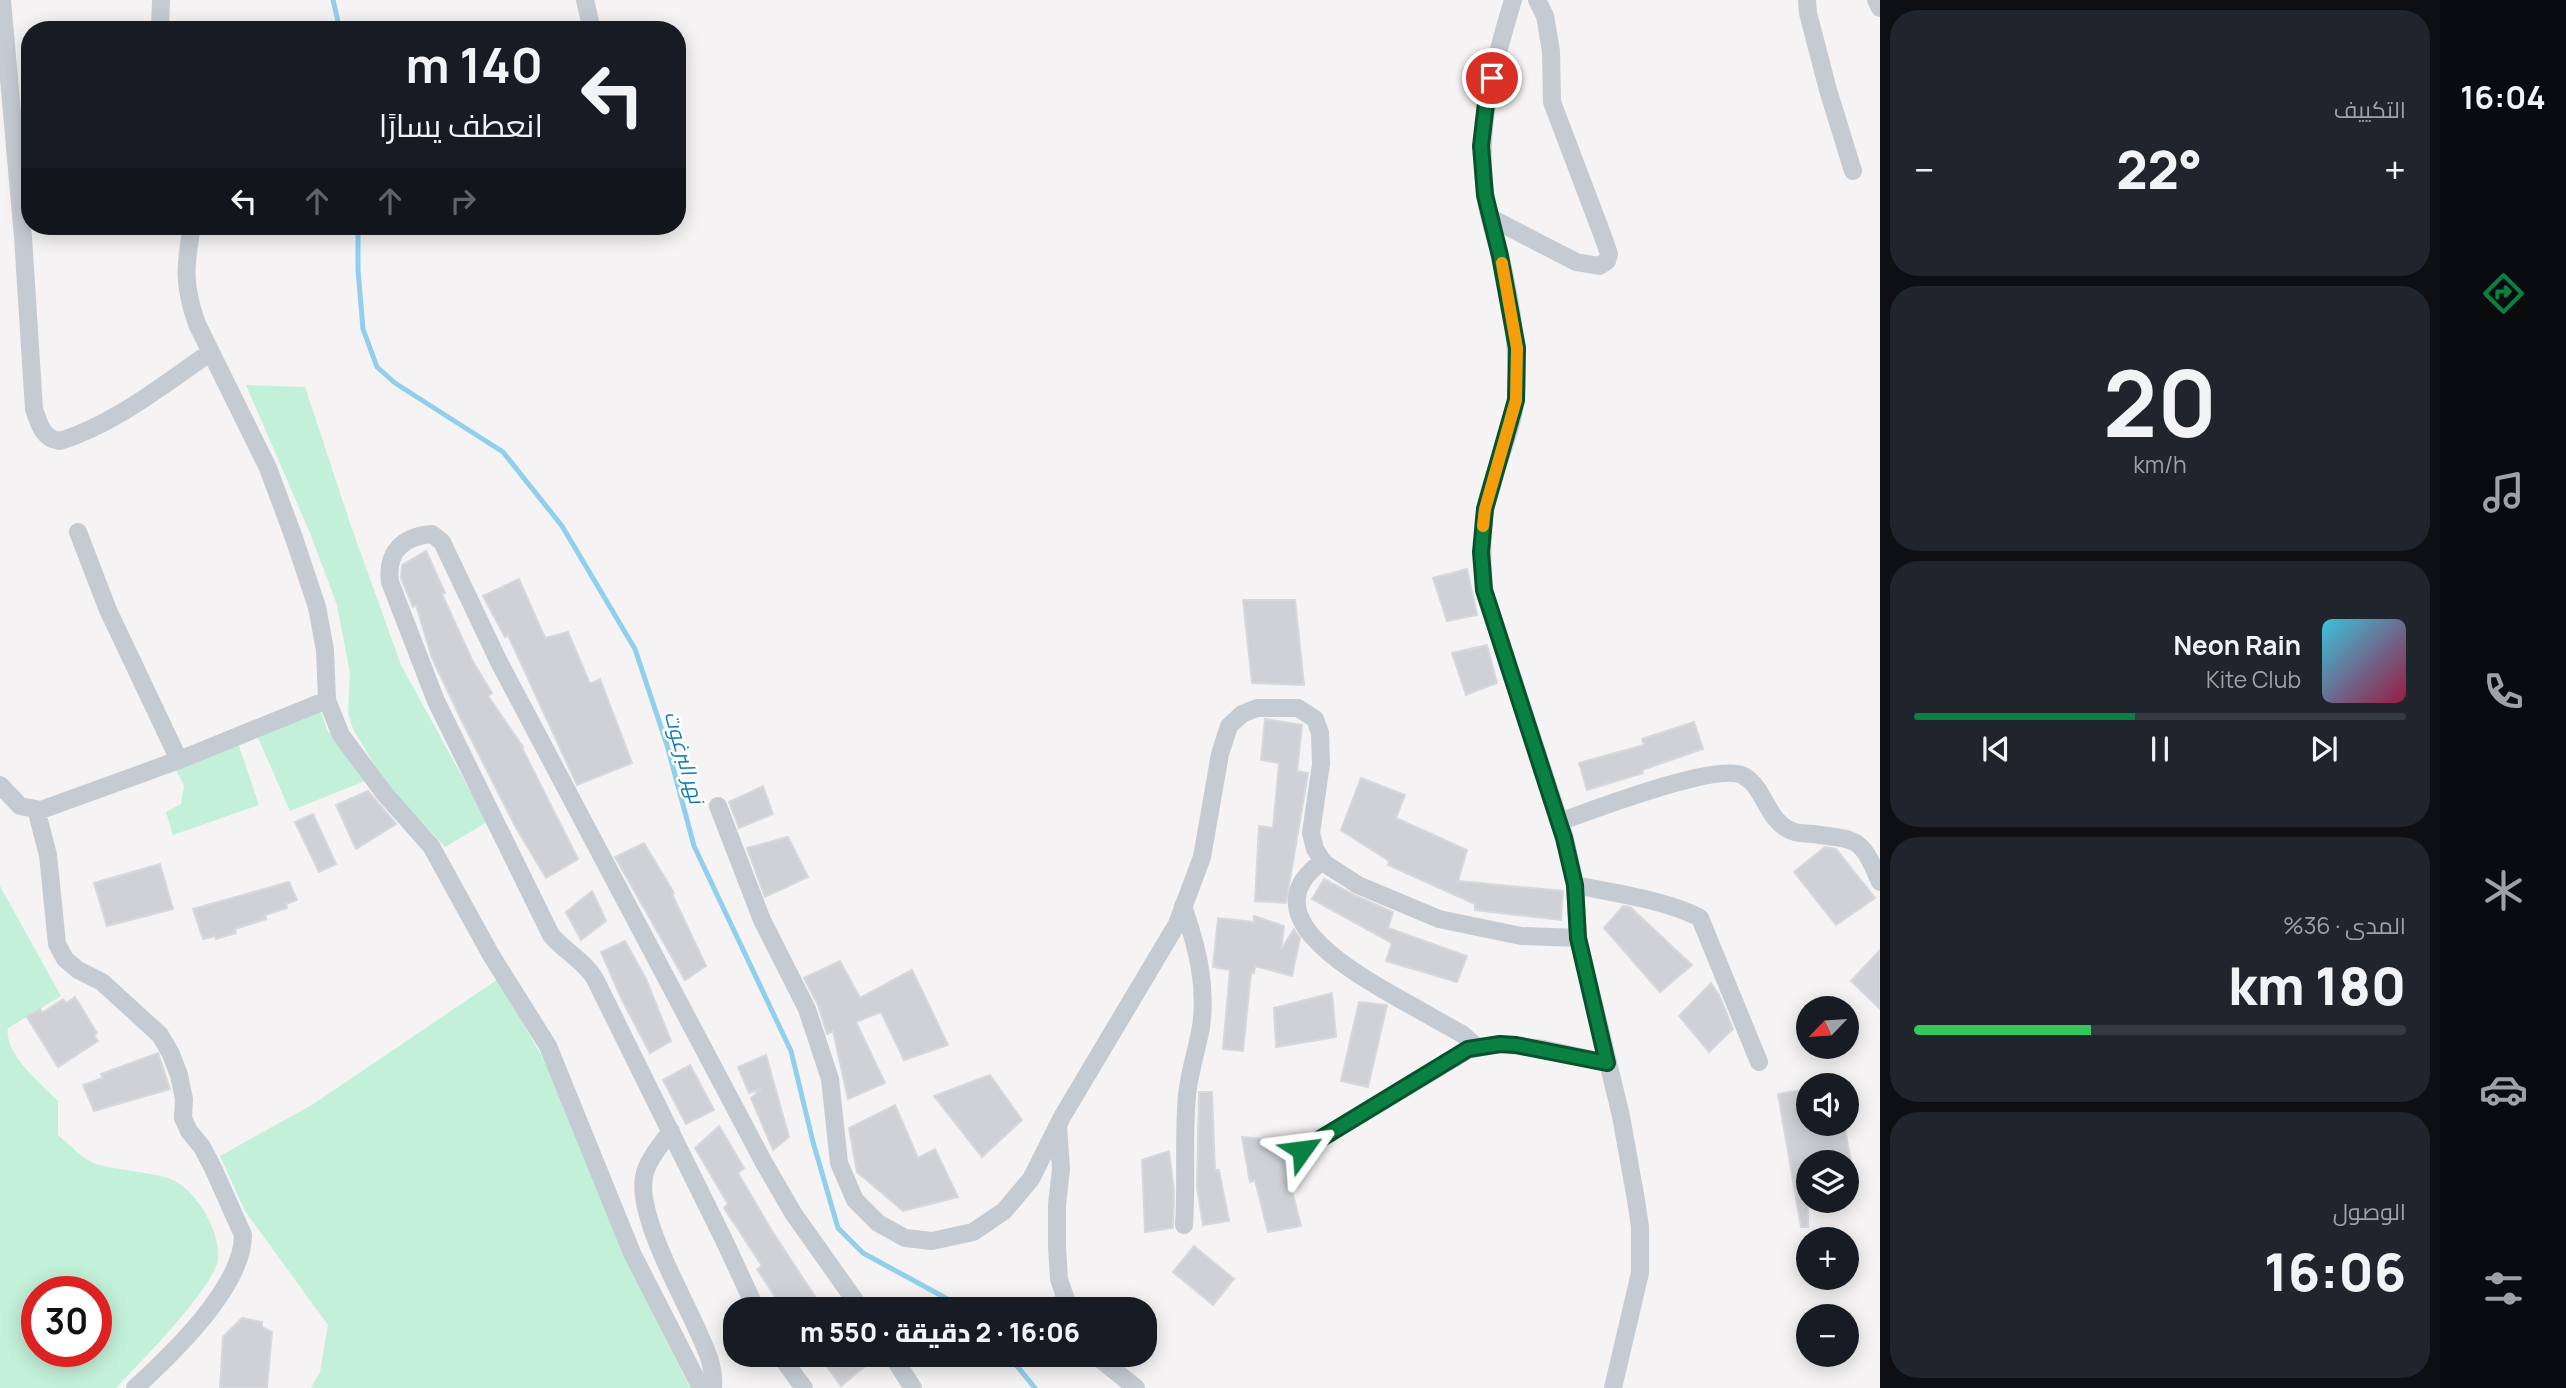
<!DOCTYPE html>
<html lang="ar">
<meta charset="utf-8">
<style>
:root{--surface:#171b24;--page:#20242c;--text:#f1f3f6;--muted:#9ea1a6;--line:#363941;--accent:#0b8043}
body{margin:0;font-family:Manrope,Cairo,sans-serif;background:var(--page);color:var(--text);direction:rtl;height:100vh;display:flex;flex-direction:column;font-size:26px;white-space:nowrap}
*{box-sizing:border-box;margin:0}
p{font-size:23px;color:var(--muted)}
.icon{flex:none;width:38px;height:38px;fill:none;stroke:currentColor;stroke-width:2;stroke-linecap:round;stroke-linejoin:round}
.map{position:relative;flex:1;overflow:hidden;direction:ltr}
.drawer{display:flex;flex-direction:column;gap:10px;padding:10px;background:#0d0f14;width:560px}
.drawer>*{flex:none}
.hud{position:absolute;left:21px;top:21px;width:665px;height:214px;border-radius:28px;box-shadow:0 4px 18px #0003;direction:rtl;background:#171b24;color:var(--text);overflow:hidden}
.needle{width:46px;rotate:245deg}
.tools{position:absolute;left:1796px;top:996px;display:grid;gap:14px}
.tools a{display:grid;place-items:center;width:63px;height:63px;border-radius:50%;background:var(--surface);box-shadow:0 4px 18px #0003;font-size:35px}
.speed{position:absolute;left:21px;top:1276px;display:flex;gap:14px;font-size:35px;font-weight:700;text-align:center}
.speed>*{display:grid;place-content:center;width:91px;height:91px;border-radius:50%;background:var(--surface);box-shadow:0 4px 18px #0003;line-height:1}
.speed .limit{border:10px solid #d22;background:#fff;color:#111}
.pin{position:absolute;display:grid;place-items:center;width:60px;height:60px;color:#fff;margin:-30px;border:4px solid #fff;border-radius:50%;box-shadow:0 2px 7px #0007}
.me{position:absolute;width:77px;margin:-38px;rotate:59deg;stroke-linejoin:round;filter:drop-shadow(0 0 5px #0008)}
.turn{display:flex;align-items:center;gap:24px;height:147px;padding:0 28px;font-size:32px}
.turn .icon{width:91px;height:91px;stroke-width:2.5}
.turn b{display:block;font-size:49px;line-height:60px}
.lanes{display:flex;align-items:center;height:66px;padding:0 28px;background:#0003;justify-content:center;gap:35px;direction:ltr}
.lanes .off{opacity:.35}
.big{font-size:52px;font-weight:800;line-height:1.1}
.drawer .card{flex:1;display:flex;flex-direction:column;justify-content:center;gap:10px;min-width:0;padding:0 24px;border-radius:28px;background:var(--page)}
.drawer .dial{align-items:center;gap:0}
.dial b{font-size:91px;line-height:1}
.song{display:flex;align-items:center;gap:21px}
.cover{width:84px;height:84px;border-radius:10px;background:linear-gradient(135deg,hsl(190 70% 55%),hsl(340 70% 35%))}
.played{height:7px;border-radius:4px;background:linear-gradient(90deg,var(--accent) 45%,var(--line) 45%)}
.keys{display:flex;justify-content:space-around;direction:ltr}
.heat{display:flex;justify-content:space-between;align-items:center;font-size:38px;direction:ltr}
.charge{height:10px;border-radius:5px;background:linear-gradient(90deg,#34c759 36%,var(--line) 0)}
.trip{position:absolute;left:723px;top:1297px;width:434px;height:70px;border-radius:28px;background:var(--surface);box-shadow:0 4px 18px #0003;font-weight:800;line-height:70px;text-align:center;direction:rtl}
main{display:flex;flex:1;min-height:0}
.tab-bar{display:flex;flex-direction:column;width:126px;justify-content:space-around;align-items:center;background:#090b0e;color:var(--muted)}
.tab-bar .icon{width:49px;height:49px}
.tab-bar .current{color:var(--accent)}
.tab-bar b{font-size:32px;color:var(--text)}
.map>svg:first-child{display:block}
.green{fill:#c3f0d9;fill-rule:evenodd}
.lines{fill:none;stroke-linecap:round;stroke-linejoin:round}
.stream{stroke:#91d0ec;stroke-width:5}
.building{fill:#cfd1d6;stroke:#d7d8dd;stroke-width:2}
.street{stroke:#c4cbd3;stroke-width:18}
.route-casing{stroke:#07532c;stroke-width:18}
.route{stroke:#0b8043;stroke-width:12}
.slow{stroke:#f59e0b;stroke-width:12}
.labels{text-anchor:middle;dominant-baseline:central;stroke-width:5;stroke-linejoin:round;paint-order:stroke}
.water-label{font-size:21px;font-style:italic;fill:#0e7eaf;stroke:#fff}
</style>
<main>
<nav class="tab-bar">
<b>16:04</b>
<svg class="icon current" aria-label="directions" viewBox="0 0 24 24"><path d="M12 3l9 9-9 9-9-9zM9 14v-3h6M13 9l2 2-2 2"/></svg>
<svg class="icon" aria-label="music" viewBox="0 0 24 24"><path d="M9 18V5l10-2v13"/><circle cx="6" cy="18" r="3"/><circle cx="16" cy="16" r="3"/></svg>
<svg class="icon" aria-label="phone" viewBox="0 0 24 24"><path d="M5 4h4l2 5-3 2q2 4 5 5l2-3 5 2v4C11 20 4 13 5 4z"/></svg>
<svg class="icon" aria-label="climate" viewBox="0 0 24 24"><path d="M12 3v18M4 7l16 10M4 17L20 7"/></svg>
<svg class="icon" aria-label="car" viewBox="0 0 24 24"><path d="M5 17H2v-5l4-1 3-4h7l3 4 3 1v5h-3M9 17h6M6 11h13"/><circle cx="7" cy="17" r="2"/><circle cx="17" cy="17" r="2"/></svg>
<svg class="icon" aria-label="filters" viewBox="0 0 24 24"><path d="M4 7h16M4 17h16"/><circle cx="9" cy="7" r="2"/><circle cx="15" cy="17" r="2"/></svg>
</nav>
<section class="drawer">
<div class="card"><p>التكييف</p>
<div class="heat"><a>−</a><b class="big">22°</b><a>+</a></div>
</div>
<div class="card dial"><b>20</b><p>km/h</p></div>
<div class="card">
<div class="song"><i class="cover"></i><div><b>Neon Rain</b><p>Kite Club</p></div></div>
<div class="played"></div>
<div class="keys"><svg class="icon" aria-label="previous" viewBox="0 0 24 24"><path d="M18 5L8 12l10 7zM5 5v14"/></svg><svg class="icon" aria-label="pause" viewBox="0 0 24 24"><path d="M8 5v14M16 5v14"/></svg><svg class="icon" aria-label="next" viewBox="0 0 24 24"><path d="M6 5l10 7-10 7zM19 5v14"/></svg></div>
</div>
<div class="card"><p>المدى · 36%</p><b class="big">180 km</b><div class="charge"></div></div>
<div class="card"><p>الوصول</p><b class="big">16:06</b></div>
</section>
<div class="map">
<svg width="1880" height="1388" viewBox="0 0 1880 1388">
<rect width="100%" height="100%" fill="#f5f3f3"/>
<path class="green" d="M246,385l59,2 46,139 50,139 86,157 -42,25 -62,-68 -30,-50 -5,-16 2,-40 -13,-68 -27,-72z
M320,710l8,22 10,6 27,43 -75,30 -34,-78z
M237,740l22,65 -86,30 -7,-23 15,-8 3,-18 -10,-20z
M0,886l61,110 -53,32c-5,25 34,57 50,73v34c11,9 25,25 38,29 19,6 65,9 79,17 23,13 45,50 43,77 -1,27 -81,108 -102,130h-116zM37,1292h59v59h-59z
M498,979l55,97 66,167 71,145h-379l9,-16 8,-47 -83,-114 -25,-55 95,-53z"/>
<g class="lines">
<path class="stream" d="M333,0l7,30
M358,226v44l5,59 14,38 18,16 108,69 59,74 73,123 32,96 27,101 97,205 22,91 25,86 25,25 103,56
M1007,1354l28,34"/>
</g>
<path class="building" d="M426,551l19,42 -3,1 30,66 20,33 -4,3 35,51 -1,1 56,111 -32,19 -31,-52 -55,-109 -28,-59 -16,-53 -3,2 -12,-29 1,-13z
M1467,569l10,46 -30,6 -14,-43z
M519,579l26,59 23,-6 22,52 10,-5 32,84 -55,22 -69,-150 -3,2 -22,-41z
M1243,600h52l9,85 -52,-2z
M1487,645l10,38 -31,12 -14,-42z
M1265,719l37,6 -5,46 11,2 -22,130 -31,-2 4,-75 14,2 6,-65 -18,-3z
M1694,722l9,27 -61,21 1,3 -56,17 -8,-27 65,-18 -2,-6z
M1361,778l44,17 -9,23 71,32 -9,31 105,10 -2,29 -86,-10v-6l-87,-39 1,-4 -48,-31z
M763,786l10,28 -34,14 -10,-26z
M368,791l28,33 -40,25 -20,-44z
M313,814l23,50 -17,8 -24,-50z
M788,837l20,40 -43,20 -18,-49z
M644,843l30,50 -2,1 34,72 -21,14 -70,-123z
M1825,847l11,2 39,49 -39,27 -42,-53z
M160,864l13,45 -66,17 -13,-43z
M1324,879l30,16 39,17 -5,16 79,28 -10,26 -71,-21 6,-18 -80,-44z
M289,882l8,18 -11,4 1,4 -22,7 1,4 -31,10 1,4 -20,6 -1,-3 -12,3 -10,-30z
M592,891l14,30 -25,19 -15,-28z
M1623,906l7,1 62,58 -32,27 -56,-64z
M1254,916l30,10 -3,24 13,-21 6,9 -8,38 -37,-10 -1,7h-3l-8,78 -20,-2 7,-79 -17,-3 5,-49 36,4z
M625,941l21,38 25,62 -21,12 -28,-53 -21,-48z
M1880,950v59l-29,-28z
M840,961l20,37 52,-28 36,75 -44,15 -23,-48 -25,10 29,61 -37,16 -15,-68 -6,3 -9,-29 -14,-27z
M1711,983l8,12 14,34 -24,23 -30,-36z
M1332,993l4,44 -60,10 -2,-39z
M75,997l22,36 -3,2 4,6 -40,26 -31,-50 13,-8 2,4 21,-14 3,4z
M1359,1002l28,3 -19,82 -27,-6z
M158,1053l12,36 -76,22 -11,-26 20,-7 -2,-4z
M766,1055l23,82 -16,13 -22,-52 10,-9 -12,4 -11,-26z
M690,1065l24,45 -28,14 -23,-44z
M990,1075l32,45 -40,37 -48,-61z
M1808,1089v35h36l7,38h-43v65h-7l-23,-133z
M1199,1092h13l3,78h4l10,51 -26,4 -6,-38z
M895,1105l23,53 17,-9 23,48 -55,14 -46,-39 -8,-44z
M719,1126l25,42 -6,5 34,58 44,67 -20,11h-13l-26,-40 5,-3 -38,-58 4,-4 -33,-56z
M1242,1137l37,3 22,86 -33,6 -13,-52 -5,2z
M1169,1151l5,41 -1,36 -28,4 -3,-72z
M1194,1246l40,33 -21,26 -40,-33z
M242,1318l20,4v5l10,5 -5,56h-47l3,-51z
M818,1354h43l8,9 -28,23z"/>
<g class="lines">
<path class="street" d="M2,0l21,237 11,172c5,15 9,30 26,32 55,-17 104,-57 151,-89
M585,0l7,30
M1513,0c-19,63 -37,126 -28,193 2,21 10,42 15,62 11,47 19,94 16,142 -3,35 -25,78 -31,113 -4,27 -3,53 -1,80l81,248 10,47 3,53 43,178 15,84 4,27v46l-27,115
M1807,0l1,13 20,77 25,81
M1876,0l4,8
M160,30l1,-30
M1491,218l85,44 23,4 8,-5 2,-7 -7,-20 -50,-132 -1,-51 -6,-35 -8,-16
M192,226c-7,40 -9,59 5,98l71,144 26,70 23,69 8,43 2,50 14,35 43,58 47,53 60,109 57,91 84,207 69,135
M78,532l30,78 71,150
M0,785l20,21 21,4 138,-50 148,-60
M718,806l44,114 45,89 23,70 9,84 16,37 23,23 27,15 27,3 41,-9 31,-21 27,-32 31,-62 115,-193 25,-67 18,-103 9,-28 13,-12 15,-6h41l17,11 5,14 1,31 -10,69 4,16 9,14 34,22 81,34 82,17 57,2
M36,809l12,46 9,89 8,15 13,11 24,12 58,53 11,19 8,21 5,24 -1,19 6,13 13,16 11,21 30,67c0,52 -72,120 -108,153
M1559,822c31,-11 160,-61 185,-46 22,13 22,45 48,55 6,3 14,2 21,3 45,6 48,3 67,48
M1323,861c-75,53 30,111 73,136 22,12 44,25 66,37l15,13
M1575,885c36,7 94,16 125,33l59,144
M1183,906c14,41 24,78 18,121 -4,23 -12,46 -14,69 -4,43 0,86 -3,129
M1058,1126l3,43 -4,36v42l2,32 10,30
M671,1131c-10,14 -24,29 -27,46 -7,38 36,114 52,150 9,20 19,39 17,61
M1302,1150l166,-100 32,-6 44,5 63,14
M756,1309l-32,-69 -129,-261c-10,-18 -31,-28 -44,-44l-115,-234 -46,-119c-4,-30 13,-46 42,-48l10,8 57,120 264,499 30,52 68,96
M779,1354l25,34
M891,1354l22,34
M1094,1354l42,34"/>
</g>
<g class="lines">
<defs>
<path id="route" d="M1302,1150l166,-101 32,-5 16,1 91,18 -29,-125 -3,-53 -11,-47 -80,-248 -3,-38 4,-43 31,-109 1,-52 -17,-92 -15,-61 -4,-49 5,-43 6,-25"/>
</defs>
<use href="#route" class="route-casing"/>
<use href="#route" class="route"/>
<path class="slow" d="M1483,526l2,-17 31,-109 1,-52 -15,-85"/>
</g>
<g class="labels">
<g class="water-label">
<text transform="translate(685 757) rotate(74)">نهر البرغوت</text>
</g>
</g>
</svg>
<div class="tools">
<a><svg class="needle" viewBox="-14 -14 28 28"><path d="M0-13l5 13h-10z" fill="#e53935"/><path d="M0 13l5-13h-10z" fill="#9ea1a6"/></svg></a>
<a><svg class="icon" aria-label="sound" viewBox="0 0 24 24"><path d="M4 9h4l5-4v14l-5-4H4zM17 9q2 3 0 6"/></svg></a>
<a><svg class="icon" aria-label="layers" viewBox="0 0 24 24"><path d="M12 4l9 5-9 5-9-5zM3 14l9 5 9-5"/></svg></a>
<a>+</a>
<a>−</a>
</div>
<div class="speed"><div class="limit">30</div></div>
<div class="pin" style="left:1492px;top:78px;background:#d93025"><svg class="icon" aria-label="arrive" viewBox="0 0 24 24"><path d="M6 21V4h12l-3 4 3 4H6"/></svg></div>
<svg class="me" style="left:1302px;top:1150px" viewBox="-20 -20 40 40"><path d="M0-17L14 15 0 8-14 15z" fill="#0b8043" stroke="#fff" stroke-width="4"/></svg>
<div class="trip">16:06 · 2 دقيقة · 550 m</div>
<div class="hud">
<div class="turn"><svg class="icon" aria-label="left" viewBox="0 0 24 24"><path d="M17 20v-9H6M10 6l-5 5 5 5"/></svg><div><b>140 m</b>انعطف يسارًا</div></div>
<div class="lanes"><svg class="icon" aria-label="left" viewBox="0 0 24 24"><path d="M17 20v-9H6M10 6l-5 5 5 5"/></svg><svg class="icon off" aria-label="ahead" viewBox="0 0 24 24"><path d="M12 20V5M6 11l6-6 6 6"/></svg><svg class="icon off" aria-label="ahead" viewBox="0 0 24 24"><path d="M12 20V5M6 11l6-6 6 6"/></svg><svg class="icon off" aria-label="right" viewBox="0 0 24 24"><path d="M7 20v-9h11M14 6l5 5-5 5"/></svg></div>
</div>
</div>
</main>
